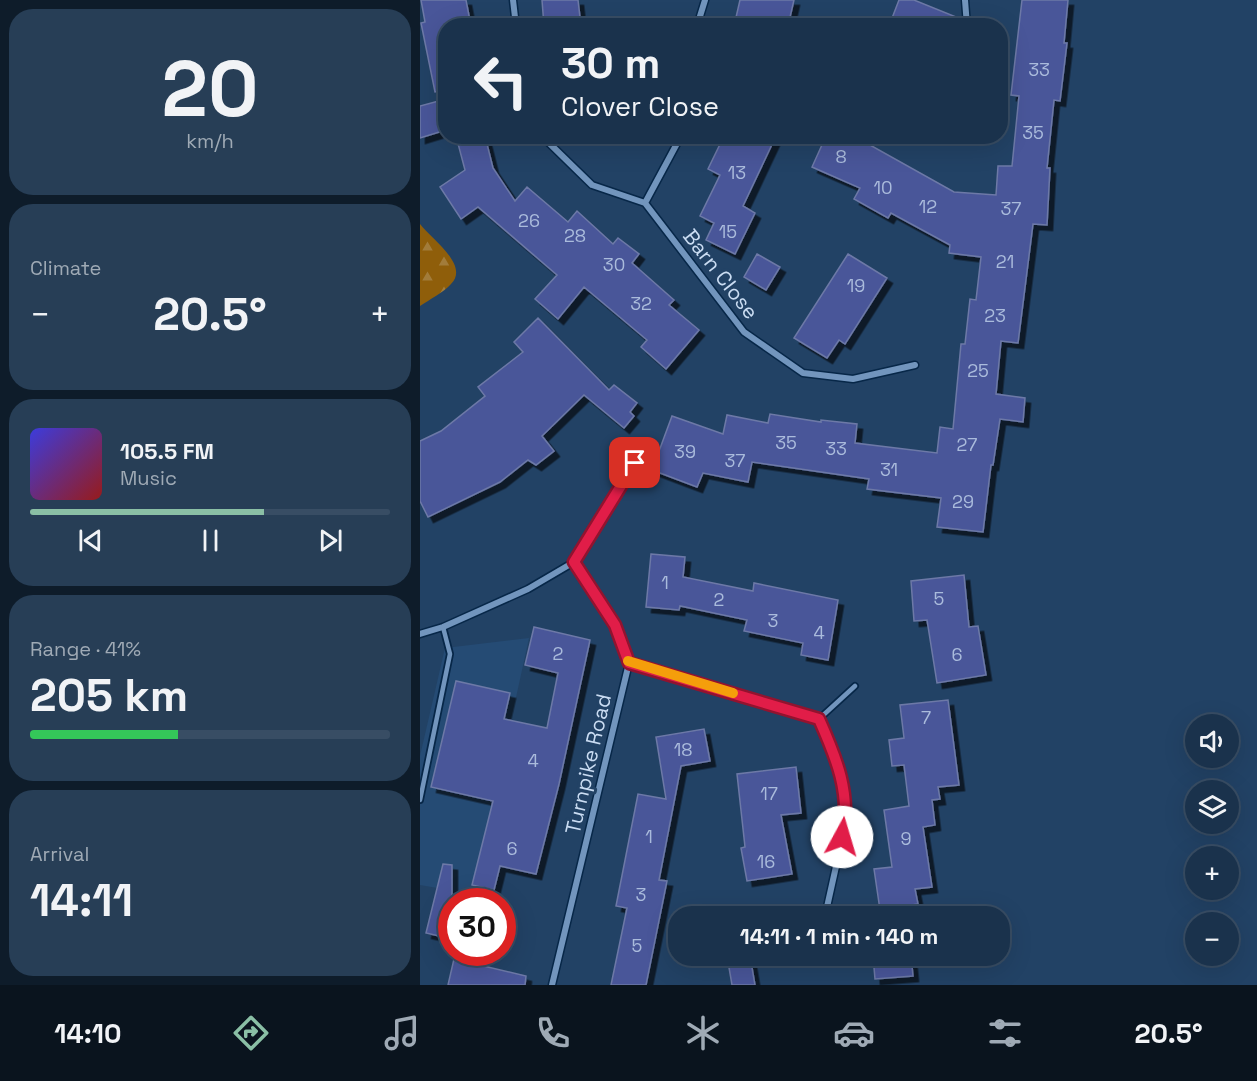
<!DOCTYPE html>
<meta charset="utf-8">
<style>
:root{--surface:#1a324c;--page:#273e56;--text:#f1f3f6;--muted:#9faab5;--line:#384d64;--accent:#8abfa5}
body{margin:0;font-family:"Space Grotesk",sans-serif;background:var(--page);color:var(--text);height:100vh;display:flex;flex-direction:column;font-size:22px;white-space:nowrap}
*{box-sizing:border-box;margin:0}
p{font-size:20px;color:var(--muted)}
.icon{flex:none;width:33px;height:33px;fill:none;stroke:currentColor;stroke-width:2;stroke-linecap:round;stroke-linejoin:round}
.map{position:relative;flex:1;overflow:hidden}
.panel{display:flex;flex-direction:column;gap:9px;padding:9px;background:#0e1c2a;width:420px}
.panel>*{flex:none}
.top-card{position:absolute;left:18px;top:18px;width:570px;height:126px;border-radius:24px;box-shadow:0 6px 24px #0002,0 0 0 2px var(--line);background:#1a324c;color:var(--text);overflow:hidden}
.tools{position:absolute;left:765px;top:714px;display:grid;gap:12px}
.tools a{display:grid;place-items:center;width:54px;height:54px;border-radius:50%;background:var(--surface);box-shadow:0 6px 24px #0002,0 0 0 2px var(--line);font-size:30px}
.speed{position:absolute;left:18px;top:888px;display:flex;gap:12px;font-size:30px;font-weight:700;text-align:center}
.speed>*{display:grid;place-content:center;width:78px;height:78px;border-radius:50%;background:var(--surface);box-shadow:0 6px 24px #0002,0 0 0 2px var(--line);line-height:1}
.speed .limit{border:9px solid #d22;background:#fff;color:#111}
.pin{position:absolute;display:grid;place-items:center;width:51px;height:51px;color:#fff;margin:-26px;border-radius:12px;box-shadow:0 3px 9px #0006}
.me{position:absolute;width:66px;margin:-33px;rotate:6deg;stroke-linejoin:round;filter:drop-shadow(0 0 4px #0008)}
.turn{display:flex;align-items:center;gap:21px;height:126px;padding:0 24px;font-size:27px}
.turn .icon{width:78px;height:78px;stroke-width:2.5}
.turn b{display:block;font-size:42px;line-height:51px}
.big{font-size:45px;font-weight:700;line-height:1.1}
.panel .card{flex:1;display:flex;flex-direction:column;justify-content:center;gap:9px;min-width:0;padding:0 21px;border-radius:24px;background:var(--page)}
.panel .dial{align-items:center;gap:0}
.dial b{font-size:78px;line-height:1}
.song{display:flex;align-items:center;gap:18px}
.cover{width:72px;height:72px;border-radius:9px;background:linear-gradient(135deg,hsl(240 70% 55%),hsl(0 70% 35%))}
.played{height:6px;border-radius:3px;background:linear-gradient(90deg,var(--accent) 65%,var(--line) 65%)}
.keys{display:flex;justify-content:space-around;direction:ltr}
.heat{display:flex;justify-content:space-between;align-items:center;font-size:33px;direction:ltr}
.charge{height:9px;border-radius:4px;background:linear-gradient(90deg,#34c759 41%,var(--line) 0)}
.trip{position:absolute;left:248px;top:906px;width:342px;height:60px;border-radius:24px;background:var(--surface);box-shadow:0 6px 24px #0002,0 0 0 2px var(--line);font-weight:700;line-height:60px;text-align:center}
.tabs{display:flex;height:96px;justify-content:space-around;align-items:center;background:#0a141e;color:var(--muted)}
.tabs .icon{width:42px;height:42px}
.tabs .selected{color:var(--accent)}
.tabs b{font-size:27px;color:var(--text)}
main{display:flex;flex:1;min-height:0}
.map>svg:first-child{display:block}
.built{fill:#254b74}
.forest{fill:url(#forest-firs)}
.building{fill:#495799;stroke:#6d79a7;stroke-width:1.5;filter:url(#shadow)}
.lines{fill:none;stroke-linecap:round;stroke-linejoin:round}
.service-casing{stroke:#072748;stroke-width:8}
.minor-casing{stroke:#072748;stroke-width:9}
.service{stroke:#7295bd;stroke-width:4.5}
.minor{stroke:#7295bd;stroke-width:6}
.route-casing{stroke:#92132f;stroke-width:15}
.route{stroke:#e11d48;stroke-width:10}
.slow{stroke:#f59e0b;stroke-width:10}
.labels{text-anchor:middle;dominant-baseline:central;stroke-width:6;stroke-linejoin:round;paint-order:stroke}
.number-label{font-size:18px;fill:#aabbdc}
.street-label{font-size:21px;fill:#cadcf2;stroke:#224265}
</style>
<main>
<section class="panel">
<div class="card dial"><b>20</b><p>km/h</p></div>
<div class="card"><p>Climate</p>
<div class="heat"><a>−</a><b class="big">20.5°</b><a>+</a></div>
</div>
<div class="card">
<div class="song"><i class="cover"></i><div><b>105.5 FM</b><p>Music</p></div></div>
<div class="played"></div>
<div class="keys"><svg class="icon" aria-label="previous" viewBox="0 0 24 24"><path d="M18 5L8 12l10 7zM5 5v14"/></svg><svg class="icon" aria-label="pause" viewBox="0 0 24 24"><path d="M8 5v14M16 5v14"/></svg><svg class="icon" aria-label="next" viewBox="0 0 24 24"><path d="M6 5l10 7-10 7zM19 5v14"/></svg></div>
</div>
<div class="card"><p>Range · 41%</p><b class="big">205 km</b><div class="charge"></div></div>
<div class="card"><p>Arrival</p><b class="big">14:11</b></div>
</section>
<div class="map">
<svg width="837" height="985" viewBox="0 0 837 985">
<defs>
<pattern id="forest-firs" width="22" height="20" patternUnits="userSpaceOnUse" patternTransform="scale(1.5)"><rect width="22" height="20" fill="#8f5e0a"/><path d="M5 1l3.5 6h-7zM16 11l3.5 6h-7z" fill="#a27c3a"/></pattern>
<filter id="shadow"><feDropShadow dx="5.5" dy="5.5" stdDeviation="0" flood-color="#0009"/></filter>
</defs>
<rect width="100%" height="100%" fill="#224265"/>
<path class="built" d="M109,638l-56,256 -53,-9v-129l25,-108z"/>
<path class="forest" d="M0,224c11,15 50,41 31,60 -8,9 -21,15 -31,22z"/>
<path class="building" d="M1,0h45l5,26h-25v64l-11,2 -14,-69 4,-1z
M122,0h36l3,26h-37z
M320,0h54l-6,26h-54z
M479,0h15l47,19 1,7h-73z
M602,0h46l-4,43h3l-7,58 -6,-1 -7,68h3l-3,57 -14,-1 -15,119 -17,-2 -5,53 29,4 -2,24 -23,-3 -7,46h-2l-8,67 -46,-5 4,-29 -74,-9 2,-10 -117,-17 -4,20 -45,-9 -6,14 -45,-17 20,-54 51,18 4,-19 41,8 2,-9 51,8v-2l36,4 -2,19 82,10 3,-26 13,2 8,-85h4l5,-45 6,1 5,-43 -32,-4 1,-8 -59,-32 -3,5 -34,-19 6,-11 -48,-21 14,-31h28l100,56 42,3 2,-29h14l7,-70 -8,-1z
M26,99v31l-26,8v-32z
M36,136h29l8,32 22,33 12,-14 41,35 9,-11 36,33 5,-6 21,16 -7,9 42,37 -5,5 30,25 -33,39 -25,-22 6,-7 -63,-53 -26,32 -23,-20 22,-24 -79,-68 -17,12 -21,-32 25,-17z
M304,136h52l-33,70 12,7 -20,41 -29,-14 8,-17 -14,-7 20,-41 -12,-6z
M337,254l23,13 -14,23 -22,-13z
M428,254l39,24 -42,66 -6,-4 -12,18 -33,-20z
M118,318l71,72 5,-5 23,18 -7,9 4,4 -10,12 -40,-33 -42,41 12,15 -18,14 -8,-5 -28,22 -72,35 -8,-16v-60l21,-10 44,-35 -7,-9 45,-35 -9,-10z
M231,554l34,3 -2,20 70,14 1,-8 84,17 -10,60 -27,-5 2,-12 -59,-12 3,-11 -67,-14 -1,4 -33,-3z
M544,575l5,52 9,-1 8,49 -49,8 -10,-63 -13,1 -3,-40z
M114,627l56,13 -31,144 -23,90 -36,-8 -6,24 -22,-5 21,-84 -62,-14 25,-106 54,12 -6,26 43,9 11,-55 -33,-8z
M528,700l11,85 -21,2 2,12 -8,1 3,25 -12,2 9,60 -17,2 3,15 -38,6 -6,-41 18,-2 -8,-57 25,-4 -5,-41 -12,1 -3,-26 15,-2 -4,-33z
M284,729l6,32 -29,5 -22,114 8,1 -21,104h-35l16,-77 -11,-2 22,-112 28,5 -10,-62z
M376,767l5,46 -20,2 11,59 -45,7 -6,-33 4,-1 -8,-73z
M23,864l9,1v74l-26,-6z
M307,956h23l5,29h-23z
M453,956h38l2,20 -38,3z
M34,959l72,17 -1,9h-77z"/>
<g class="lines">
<defs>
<path id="service" d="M399,719l36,-33
M0,800l30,-146 -7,-27"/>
<path id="minor" d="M93,0l3,26
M545,0l2,26
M277,26l8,-26
M126,136l3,7 43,42 53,18 99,129 59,41 50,6 62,-14
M225,203l36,-67
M0,634l23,-7 85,-38 46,-27 61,-99
M209,663l190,56 20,46 8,52 -22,99
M396,960l1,-4
M132,985l77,-322 -15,-38 -40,-63"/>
</defs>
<use href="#service" class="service-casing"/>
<use href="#minor" class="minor-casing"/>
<use href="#service" class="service"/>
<use href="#minor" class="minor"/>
</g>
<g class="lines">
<defs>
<path id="route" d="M215,463l-61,99 41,63 14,38 190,56c17,38 33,76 23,118"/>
</defs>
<use href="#route" class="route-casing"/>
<use href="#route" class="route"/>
<path class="slow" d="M208,661l105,32"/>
</g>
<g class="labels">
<g class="number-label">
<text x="619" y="69">33</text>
<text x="613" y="132">35</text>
<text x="421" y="156">8</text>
<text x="317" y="172">13</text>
<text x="463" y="187">10</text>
<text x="508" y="206">12</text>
<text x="591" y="208">37</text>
<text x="109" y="220">26</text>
<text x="308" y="231">15</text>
<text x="155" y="235">28</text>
<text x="585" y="261">21</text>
<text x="194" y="264">30</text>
<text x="436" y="285">19</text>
<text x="221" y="303">32</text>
<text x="575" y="315">23</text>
<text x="558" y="370">25</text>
<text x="366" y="442">35</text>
<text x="547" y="444">27</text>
<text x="416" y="448">33</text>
<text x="265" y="451">39</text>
<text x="315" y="460">37</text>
<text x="469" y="469">31</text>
<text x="543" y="501">29</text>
<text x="245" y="582">1</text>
<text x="519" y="598">5</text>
<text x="299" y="599">2</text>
<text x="353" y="620">3</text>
<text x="399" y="632">4</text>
<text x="138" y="653">2</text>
<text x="537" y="654">6</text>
<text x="506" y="717">7</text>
<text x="263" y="749">18</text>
<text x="113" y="760">4</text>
<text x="349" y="793">17</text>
<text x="229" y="836">1</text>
<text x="486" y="838">9</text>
<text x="92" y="848">6</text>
<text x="346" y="861">16</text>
<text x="221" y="894">3</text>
<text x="217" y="945">5</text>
</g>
<g class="street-label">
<text transform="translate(301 274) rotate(52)">Barn Close</text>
<text transform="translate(168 764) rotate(-77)">Turnpike Road</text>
</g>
</g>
</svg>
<div class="tools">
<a><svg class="icon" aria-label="sound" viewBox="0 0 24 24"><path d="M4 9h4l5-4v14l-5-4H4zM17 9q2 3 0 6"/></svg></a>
<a><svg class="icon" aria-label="layers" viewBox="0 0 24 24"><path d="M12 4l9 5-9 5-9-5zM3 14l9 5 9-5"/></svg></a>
<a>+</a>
<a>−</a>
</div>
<div class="speed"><div class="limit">30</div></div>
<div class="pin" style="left:215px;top:463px;background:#d93025"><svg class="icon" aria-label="arrive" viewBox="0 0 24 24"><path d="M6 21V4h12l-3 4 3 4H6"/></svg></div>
<svg class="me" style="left:422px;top:837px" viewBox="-20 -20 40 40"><circle r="19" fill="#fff"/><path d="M0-13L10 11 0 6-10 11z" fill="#e11d48"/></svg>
<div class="trip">14:11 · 1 min · 140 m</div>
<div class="top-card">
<div class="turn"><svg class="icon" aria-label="left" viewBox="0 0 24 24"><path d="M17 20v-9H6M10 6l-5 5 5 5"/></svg><div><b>30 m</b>Clover Close</div></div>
</div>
</div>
</main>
<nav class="tabs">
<b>14:10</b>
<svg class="icon selected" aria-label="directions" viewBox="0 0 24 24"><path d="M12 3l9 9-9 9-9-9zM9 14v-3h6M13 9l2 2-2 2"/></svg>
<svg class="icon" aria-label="music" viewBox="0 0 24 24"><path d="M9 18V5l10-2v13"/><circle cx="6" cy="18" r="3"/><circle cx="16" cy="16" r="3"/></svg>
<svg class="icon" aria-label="phone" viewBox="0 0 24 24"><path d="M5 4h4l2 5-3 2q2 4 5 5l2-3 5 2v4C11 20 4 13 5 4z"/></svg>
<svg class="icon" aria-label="climate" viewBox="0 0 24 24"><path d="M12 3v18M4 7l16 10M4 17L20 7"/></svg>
<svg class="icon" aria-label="car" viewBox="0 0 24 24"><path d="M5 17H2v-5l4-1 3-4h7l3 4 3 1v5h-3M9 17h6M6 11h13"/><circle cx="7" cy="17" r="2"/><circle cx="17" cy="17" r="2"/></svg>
<svg class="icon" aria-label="filters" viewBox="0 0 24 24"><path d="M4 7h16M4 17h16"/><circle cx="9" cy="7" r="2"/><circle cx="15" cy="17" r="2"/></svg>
<b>20.5°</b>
</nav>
